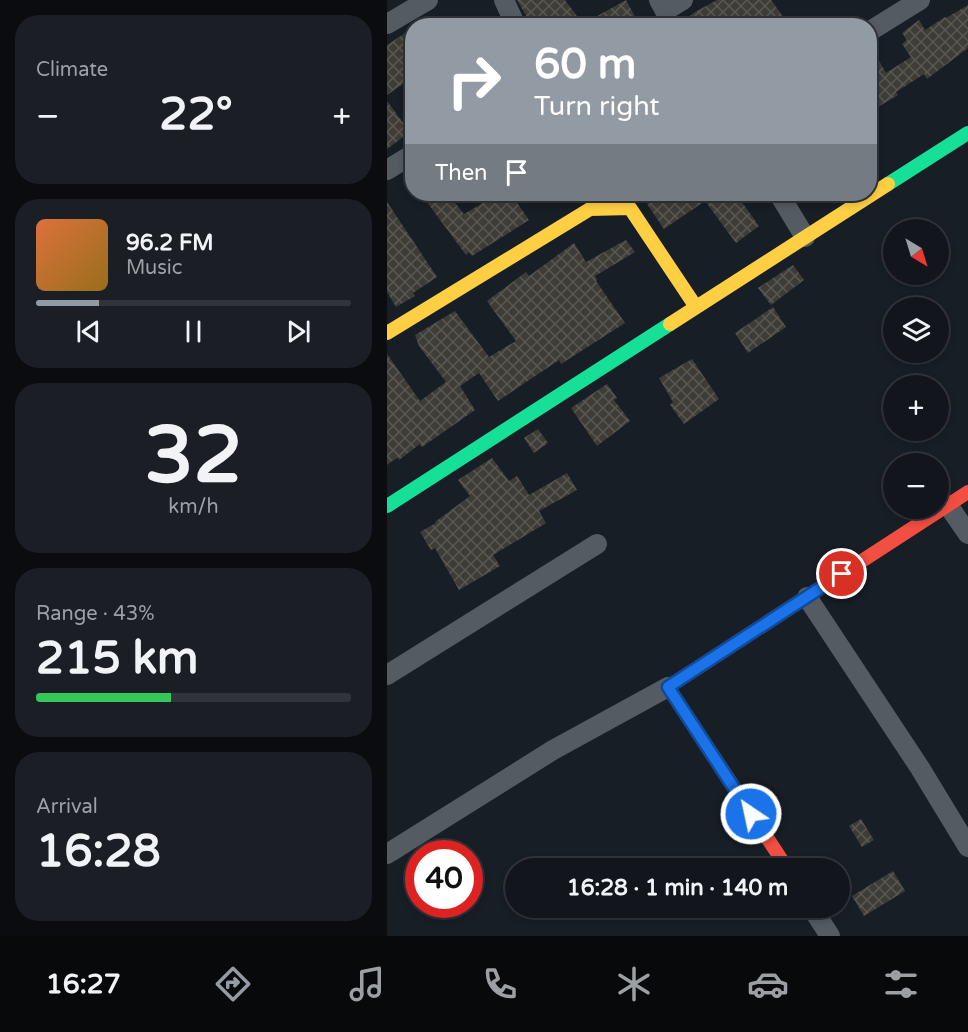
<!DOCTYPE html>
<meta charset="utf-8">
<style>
:root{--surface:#12161c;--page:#1b1f25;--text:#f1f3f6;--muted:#9c9fa3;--line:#31353b;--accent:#929aa3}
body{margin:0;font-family:"Varela Round",sans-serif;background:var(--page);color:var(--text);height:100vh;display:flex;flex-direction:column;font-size:22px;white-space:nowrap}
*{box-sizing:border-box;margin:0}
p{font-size:20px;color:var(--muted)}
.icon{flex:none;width:33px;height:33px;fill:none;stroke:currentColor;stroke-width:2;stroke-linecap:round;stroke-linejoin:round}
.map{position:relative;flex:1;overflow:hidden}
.sheet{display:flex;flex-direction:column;gap:15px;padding:15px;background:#0a0c0f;width:387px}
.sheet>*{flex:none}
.guide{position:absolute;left:18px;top:18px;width:472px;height:183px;border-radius:24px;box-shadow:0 3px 9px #0003,0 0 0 2px var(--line);background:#929aa3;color:#fff;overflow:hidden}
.needle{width:39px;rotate:142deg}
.controls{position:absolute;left:496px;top:219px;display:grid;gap:12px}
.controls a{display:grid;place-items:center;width:66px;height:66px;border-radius:50%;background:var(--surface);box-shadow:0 3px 9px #0003,0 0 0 2px var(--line);font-size:30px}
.speed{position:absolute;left:18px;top:840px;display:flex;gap:12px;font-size:30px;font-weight:700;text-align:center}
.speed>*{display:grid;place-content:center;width:78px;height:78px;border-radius:50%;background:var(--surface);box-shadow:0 3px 9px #0003,0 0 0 2px var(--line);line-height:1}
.speed .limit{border:9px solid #d22;background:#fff;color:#111}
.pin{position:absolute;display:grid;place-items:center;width:51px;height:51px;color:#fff;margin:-26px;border:3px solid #fff;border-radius:50%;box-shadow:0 2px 6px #0007}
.me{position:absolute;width:66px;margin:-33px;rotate:326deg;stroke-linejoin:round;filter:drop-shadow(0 0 4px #0008)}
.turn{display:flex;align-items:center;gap:21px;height:126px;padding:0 30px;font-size:27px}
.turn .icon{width:78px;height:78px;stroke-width:2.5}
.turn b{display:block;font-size:42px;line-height:51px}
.then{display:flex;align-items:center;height:57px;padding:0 30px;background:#0003;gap:12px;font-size:22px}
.big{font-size:45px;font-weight:800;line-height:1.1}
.sheet .widget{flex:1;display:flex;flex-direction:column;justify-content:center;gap:9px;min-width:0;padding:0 21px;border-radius:24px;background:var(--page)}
.sheet .dial{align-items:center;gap:0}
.dial b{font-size:78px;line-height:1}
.song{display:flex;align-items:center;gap:18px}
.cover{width:72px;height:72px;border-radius:9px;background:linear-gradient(135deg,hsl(20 70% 55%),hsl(40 70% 35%))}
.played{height:6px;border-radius:3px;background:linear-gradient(90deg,var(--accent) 20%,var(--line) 20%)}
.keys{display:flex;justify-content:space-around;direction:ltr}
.heat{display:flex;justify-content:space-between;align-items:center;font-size:33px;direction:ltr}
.charge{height:9px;border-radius:4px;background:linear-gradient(90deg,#34c759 43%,var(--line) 0)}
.trip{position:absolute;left:118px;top:858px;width:345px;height:60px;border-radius:30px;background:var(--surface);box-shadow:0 3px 9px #0003,0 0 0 2px var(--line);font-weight:800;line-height:60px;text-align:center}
.tabs{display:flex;height:96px;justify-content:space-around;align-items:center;background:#07090b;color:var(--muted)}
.tabs .icon{width:42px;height:42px}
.tabs .active{color:var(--accent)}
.tabs b{font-size:27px;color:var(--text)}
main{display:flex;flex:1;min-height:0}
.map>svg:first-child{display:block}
.building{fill:url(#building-cross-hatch)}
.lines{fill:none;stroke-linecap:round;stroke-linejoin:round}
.street{stroke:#555b63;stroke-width:20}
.fast{stroke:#16e098;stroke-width:14}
.slow{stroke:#ffcf43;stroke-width:14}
.jam{stroke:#f24e42;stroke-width:14}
.route-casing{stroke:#114b97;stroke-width:15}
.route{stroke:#1a73e8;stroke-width:10}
</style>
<main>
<section class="sheet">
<div class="widget"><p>Climate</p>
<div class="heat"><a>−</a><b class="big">22°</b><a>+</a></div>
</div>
<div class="widget">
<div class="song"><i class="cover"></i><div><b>96.2 FM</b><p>Music</p></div></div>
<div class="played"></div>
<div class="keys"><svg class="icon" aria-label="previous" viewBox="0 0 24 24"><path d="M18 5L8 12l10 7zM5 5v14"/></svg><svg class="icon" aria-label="pause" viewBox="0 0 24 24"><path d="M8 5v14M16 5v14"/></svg><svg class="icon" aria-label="next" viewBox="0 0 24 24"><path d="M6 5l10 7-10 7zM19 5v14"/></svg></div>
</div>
<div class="widget dial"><b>32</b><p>km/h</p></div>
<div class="widget"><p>Range · 43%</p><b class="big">215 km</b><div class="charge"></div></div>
<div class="widget"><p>Arrival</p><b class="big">16:28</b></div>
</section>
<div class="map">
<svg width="581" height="936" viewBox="0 0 581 936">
<defs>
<pattern id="building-cross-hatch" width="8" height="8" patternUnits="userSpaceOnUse" patternTransform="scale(1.5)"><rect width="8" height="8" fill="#3e3c36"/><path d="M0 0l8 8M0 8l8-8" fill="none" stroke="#595853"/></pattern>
</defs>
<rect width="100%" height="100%" fill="#181e26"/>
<path class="building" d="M130,0h48l18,24 43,-24 14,26h-108z
M330,0h54l19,26h-113l18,-14z
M581,5v43l-41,31 -3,-5 -28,18 2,3 -20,12 -8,-14v-48l16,28 25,-16 -9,-13 5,-4 -5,-7 17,-13 6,10 20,-13 1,1z
M26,28v49l-26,18v-50z
M0,101l23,31 -23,17z
M34,194h27l16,20 34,-20h13l18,26 -57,36 -3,-4 -3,3z
M275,194h74l23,32 -23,17 -31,-42 -41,28 -17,-25z
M0,202l50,75 -24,16 2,3 -19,11 -9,-15z
M239,240l9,12 -40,24 2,4 -1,1 29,42 -64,41 -2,-4 -61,41 -19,-28 -19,13 15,24 -53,37 -2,-3 -21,16 -1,-3 -11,8v-111l33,47 26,-19 -27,-36 -4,-11 40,-24 34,46 27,-16 -29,-40 39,-29 3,4 45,-33 12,19z
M406,265l11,15 -33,25 -13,-17z
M386,307l13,20 -38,26 -13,-20z
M305,359l27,40 -35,25 -14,-19 3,-3 -14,-24z
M220,384l10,14 -3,2 16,21 -33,25 -26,-38z
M151,429l10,14 -14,10 -10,-15z
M105,458l17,23 8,-5 12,19 38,-22 10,17 -38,21 7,12 -53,32 7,11 -41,24 -24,-42 -4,2 -11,-18 16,-9 -1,-1 35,-26 -12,-16z
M474,819l13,21 -12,7 -13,-21z
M506,871l12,20 -41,25 -12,-20z"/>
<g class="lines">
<path class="street" d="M117,0l12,26
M272,0l6,11 18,-11
M0,24l41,-24
M483,31l50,-31
M0,170l26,-16
M392,194l26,43
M561,505l20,29
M420,597l113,171 48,79
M0,675l210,-131
M0,854l166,-104 115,-63
M425,908l18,28"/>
<path class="fast" d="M501,184l80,-51
M0,506l283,-182"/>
<path class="slow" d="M283,324l218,-140
M0,333l203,-124 40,-1 66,99"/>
<path class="jam" d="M400,868l-119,-181 300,-195"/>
</g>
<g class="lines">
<defs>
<path id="route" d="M364,814l-83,-127 174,-113"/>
</defs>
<use href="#route" class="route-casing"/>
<use href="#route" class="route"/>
</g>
</svg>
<div class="controls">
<a><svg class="needle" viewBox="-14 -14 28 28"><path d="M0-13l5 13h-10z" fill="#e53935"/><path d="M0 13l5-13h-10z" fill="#9c9fa3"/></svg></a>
<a><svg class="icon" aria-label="layers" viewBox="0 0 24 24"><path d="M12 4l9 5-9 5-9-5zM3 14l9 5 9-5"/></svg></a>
<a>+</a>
<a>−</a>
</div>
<div class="speed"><div class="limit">40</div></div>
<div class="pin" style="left:455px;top:574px;background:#d93025"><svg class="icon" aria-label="arrive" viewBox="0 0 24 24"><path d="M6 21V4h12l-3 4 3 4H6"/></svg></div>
<svg class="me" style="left:364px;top:814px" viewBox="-20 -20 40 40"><circle r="17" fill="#1a73e8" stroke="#fff" stroke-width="3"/><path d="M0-11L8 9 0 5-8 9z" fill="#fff"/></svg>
<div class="trip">16:28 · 1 min · 140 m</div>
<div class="guide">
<div class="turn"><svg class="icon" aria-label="right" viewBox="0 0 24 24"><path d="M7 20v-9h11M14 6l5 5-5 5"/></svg><div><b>60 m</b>Turn right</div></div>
<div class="then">Then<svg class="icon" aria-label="arrive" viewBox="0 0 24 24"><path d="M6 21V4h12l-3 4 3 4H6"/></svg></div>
</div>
</div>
</main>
<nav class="tabs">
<b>16:27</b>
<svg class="icon active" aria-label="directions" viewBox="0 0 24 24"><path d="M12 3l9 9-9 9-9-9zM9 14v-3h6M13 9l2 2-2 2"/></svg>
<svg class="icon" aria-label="music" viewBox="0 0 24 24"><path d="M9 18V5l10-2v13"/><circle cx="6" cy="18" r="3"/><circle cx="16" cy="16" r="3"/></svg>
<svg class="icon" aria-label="phone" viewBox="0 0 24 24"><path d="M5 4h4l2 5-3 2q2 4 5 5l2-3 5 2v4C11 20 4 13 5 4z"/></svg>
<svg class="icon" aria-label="climate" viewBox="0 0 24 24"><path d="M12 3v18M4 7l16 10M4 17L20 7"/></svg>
<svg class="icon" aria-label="car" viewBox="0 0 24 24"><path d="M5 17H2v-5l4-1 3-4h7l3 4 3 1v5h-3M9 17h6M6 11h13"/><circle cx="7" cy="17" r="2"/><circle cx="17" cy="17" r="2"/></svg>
<svg class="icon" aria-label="filters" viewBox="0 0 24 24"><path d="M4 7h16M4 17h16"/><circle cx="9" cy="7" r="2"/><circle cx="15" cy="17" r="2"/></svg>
</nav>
